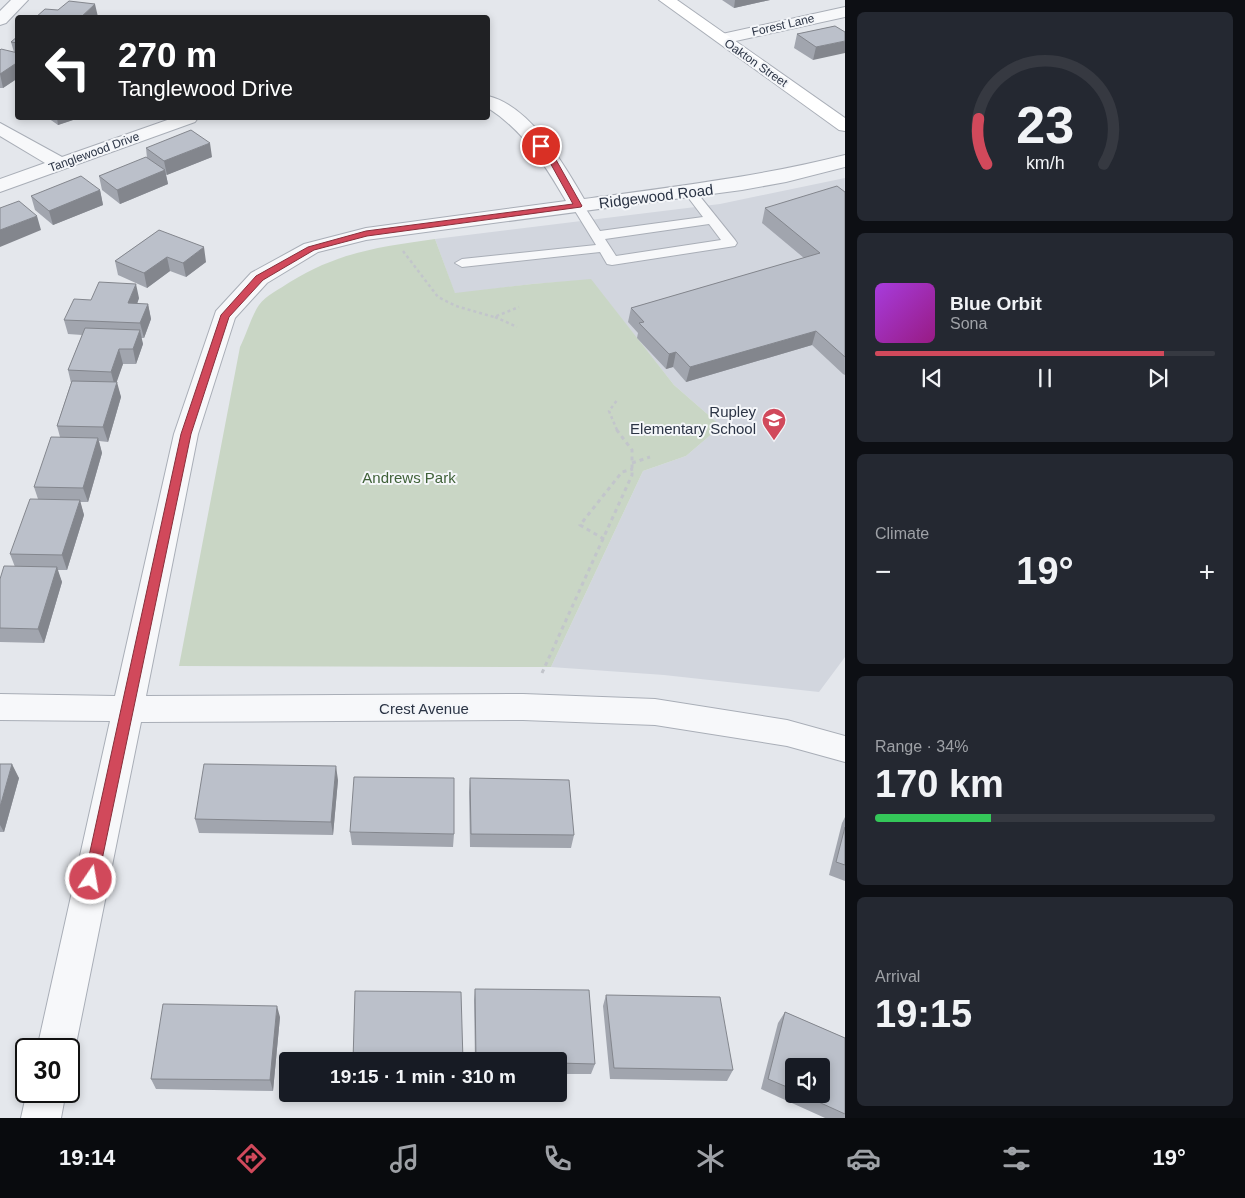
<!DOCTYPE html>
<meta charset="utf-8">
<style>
:root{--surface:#171b24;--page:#242831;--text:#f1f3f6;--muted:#9ea1a6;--line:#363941;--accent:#d1495b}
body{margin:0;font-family:Arial,sans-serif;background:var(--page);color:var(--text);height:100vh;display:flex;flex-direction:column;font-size:19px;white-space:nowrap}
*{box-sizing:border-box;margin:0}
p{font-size:16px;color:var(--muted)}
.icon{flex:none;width:28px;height:28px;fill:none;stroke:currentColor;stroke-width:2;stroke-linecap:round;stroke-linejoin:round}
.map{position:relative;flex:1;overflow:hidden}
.details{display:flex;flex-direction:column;gap:12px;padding:12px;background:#0d0f14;width:400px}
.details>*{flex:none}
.top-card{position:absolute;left:15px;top:15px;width:475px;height:105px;border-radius:5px;box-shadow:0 2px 8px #0003;background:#202124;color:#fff;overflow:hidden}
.fabs{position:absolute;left:785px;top:1058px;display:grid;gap:10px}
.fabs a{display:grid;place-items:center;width:45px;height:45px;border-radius:5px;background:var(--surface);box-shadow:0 2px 8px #0003;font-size:25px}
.speed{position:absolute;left:15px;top:1038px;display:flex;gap:10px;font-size:25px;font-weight:700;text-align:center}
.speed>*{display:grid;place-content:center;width:65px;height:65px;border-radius:50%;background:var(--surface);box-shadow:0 2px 8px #0003;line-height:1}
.speed .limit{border:2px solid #111;border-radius:8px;background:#fff;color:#111}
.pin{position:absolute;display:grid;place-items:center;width:42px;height:42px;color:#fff;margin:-21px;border:2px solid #fff;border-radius:50%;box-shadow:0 1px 5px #0007}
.me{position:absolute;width:55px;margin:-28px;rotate:12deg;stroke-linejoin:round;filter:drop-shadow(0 0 4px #0008)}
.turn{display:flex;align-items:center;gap:18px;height:105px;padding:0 20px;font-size:22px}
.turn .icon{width:65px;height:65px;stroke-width:2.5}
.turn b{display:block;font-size:35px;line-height:42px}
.big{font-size:38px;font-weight:700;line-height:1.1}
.details .tile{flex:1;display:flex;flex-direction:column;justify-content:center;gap:8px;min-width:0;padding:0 18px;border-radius:8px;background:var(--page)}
.details .dial{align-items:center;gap:0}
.dial svg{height:130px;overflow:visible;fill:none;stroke:var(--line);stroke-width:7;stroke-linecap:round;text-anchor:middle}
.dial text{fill:var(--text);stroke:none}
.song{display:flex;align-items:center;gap:15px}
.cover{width:60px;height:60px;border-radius:8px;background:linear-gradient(135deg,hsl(280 70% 55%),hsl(310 70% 35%))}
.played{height:5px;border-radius:2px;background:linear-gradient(90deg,var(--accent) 85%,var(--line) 85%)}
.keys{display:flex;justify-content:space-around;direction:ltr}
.heat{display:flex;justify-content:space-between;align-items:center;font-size:28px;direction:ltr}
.charge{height:8px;border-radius:4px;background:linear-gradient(90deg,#34c759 34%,var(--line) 0)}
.trip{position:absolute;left:279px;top:1052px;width:288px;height:50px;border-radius:5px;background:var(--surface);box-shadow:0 2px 8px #0003;font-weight:700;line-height:50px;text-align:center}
.dock{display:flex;height:80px;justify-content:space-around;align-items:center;background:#090b0e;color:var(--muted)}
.dock .icon{width:35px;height:35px}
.dock .selected{color:var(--accent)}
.dock b{font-size:22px;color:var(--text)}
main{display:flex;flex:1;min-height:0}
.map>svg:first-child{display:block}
.built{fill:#d2d6de}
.green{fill:#c9d6c5}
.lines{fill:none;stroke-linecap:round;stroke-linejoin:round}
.lane-casing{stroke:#a9aeb7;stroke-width:2}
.street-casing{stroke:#a9aeb7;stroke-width:2}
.secondary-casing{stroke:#a9aeb7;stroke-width:2}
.path-far1{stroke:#c2c5cb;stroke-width:2.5;stroke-dasharray:3 3;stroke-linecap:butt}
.path{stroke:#c2c5cb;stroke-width:3;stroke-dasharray:4 4;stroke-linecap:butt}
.lane{fill:#f7f8fa;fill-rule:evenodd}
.street{fill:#f7f8fa;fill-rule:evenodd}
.secondary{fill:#fff;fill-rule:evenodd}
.wall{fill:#a1a5ae;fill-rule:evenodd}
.shaded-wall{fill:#83868d}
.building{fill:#bbc0ca;stroke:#83868d}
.route{fill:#d1495b;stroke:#882f3b}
.labels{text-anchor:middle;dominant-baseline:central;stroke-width:4;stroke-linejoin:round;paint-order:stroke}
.far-street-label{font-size:12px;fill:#2b3445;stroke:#f4f6f9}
.street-label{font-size:15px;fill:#2b3445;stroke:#f4f6f9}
.poi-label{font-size:15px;fill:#2b3445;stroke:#f4f6f9;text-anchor:end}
.park-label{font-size:15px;fill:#3f6138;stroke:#f4f6f9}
</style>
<main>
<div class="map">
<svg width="845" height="1118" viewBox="0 0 845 1118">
<rect width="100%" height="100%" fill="#e4e7ec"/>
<path class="built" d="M845,178v479l-26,35 -155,-17 -113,-8 92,-196 43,-15 35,-30 -47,-41 -83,-105 -59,4 -77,10 -20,-55 285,-35z"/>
<path class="green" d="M435,239l20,54 77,-9 59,-5 83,106 47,41 -35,30 -43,15 -92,196 -372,-1 61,-319c6,-12 12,-32 19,-42 7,-10 21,-16 31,-23 49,-30 89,-35 145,-43z"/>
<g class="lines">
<defs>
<path id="lane" d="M690,188l4,1 41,51 2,3 -2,3 -123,19 -5,-1 -7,-12 -138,15 -7,-4 7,-4 134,-14 -24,-39 6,-4 4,1 18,28 103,-14 -19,-25zM709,224l12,16 -105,16 -11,-17z"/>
<path id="street" d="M11,0h17l-22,23 -6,2v-14z
M845,7v10l-123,27 -8,-5 8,-5z
M488,96c42,10 76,68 96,103 88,-12 174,-22 261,-44v12l-59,15 -44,8 -376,50 -48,12 -51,31 -32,35 -37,116 -52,262 377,-2 132,5 132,21 58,16v26l-58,-16 -132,-21 -132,-5 -382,2 -66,327 -6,14v-14h-32l73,-328 -110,-1v-26l115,2 59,-262 42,-123 35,-38 53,-29 62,-16 200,-27c-21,-36 -42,-70 -78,-93z
M173,118h25l-3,4 -195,70v-13l45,-16 -45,-27v-13l62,34z
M27,1091h39l-5,27h-40z"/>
<path id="secondary" d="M659,0h18l168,118v13l-6,-1z"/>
</defs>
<use href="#lane" class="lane-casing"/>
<use href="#street" class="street-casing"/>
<use href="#secondary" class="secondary-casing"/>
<path class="path-far1" d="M403,251l35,46 18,9 38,11 25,-10
M495,317l22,10
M617,430l-8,-19 9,-12"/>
<path class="path" d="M632,463l18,-6
M604,539l-24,-14 42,-53 11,-3
M542,673l90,-198v-25l-16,-21"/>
<use href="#lane" class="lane"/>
<use href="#street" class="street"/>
<use href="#secondary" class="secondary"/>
</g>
<path class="wall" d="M722,0h48l-36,8z
M835,26l-22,34 -19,-12 3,-14z
M18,36v42l-15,10h-3v-38l14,2 -3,-10z
M48,118h31l-21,7z
M146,148l66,9 -46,18 2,9 -48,20 -18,-14 -3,-14 48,-18z
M100,190l3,15 -50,20 -18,-15 -4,-14z
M845,192v183l-2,-1 -31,-29 -126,37 -13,-15 -7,2 -29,-31 1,-5 -10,-11 3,-14 173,-50 -42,-35 3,-15z
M159,230l47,32 -20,15 -16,-6 -23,17 -29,-13 -3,-14z
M139,298l-2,6h11l3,15 -7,19h-3l2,6 -7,20h-13l-7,18 5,15 -13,45 -9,-1 3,12 -14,49h-8l4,13 -17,55h-10l5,12 -18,61 -44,-1v-63l15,-12 -5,-13 28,-55 -4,-12 26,-50 -3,-11 14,-43 -3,-13 14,-35 -14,-1 -4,-14 27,-20z
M0,764l19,14 -15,54h-4z
M470,778l104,57 -3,13 -101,-1 -1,-55z
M338,780l-5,55 -134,-2 -4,-14z
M845,817v64l-16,-6 13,-52z
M350,832l104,2 -1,13 -101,-2z
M475,989l120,75 -4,10h-33v-13h-83l-1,-61z
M606,995l127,75 -6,11 -117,-2 -7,-73z
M785,1012l60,26v80h-20l-64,-29 17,-66zM794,1066l27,28h-27z
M280,1017l-7,74 -117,-2 -5,-10z"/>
<path class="shaded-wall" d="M735,0h35l-36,8z
M95,4l3,13 -1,1h-17z
M845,41v12l-32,7 3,-13z
M18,62v16l-15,10 -3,-14z
M57,118h22l-21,7z
M210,143l2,14 -45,18 -3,-14z
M165,170l3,14 -48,20 -3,-14z
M100,190l3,15 -50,20 -4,-14z
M37,216l4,14 -41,17v-17z
M204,247l2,15 -20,15 -3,-14z
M167,257l3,14 -23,17 -3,-15z
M136,284l3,14 -7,20 -4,-15z
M148,304l3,15 -7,19 -4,-15z
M140,330l3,14 -7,20 -3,-15z
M816,331l-4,14 -126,37 4,-15z
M119,349l4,15 -8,23 -4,-15z
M676,352l-3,15 -7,2 3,-15z
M117,382l4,15 -13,45 -5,-15z
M98,438l4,15 -14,49 -5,-14z
M80,500l4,15 -17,55 -5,-15z
M57,567l5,15 -18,61 -6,-14z
M12,764l7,14 -15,54 -4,-7v-18z
M336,766l2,14 -5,55 -2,-13z
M277,1006l3,11 -7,74 -3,-11z"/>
<path class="building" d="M69,1l26,3 -15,14h-45l10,-9 13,1z
M835,26l10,6v9l-29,6 -19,-13z
M18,36v7l-7,-1z
M1,49l17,4v9l-18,12v-24z
M191,130l19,13 -46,18 -18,-13z
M146,157l19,13 -48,20 -18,-14z
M81,176l19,14 -51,21 -18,-15z
M837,186l8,6v165l-29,-26 -126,36 -14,-15 -7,2 -30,-31 5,-1 -13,-14 189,-55 -55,-45z
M19,201l18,15 -37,14v-22z
M159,230l45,17 -21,16 -16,-6 -23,16 -29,-12z
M99,282l37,2 -8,19 20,1 -8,19 -76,-3 10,-21 17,1z
M85,328l55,2 -7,19h-14l-8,23 -43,-2z
M72,381l45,1 -14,45 -46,-1z
M51,437l47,1 -15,50 -49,-1z
M30,499l50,1 -18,55 -52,-1z
M4,566l53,1 -19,62 -38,-1v-49z
M0,764h12l-12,43z
M204,764l132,2 -5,56 -136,-3z
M354,777l100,1v56l-104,-2z
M470,778l99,2 5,55 -103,-1z
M845,827v38l-9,-3z
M475,989l114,1 6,74 -37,-1v-2h-82z
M355,991l106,1 2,69h-110z
M606,995l114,2 13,73 -119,-2z
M163,1004l114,2 -7,74 -119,-1z
M785,1012l60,26v76l-44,-20h20v-28h-27v24l-26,-11z"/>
<path class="route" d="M538,144h6l11,14 27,48 -1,1 -214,29 -53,14 -51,30 -34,37 -38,117 -93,445 -2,5 -5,2 -5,-2 -2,-5 97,-445 40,-119 35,-39 52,-29 58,-16 207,-27 -25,-45 -11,-13z"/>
<defs>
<symbol id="school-pin" viewBox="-11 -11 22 30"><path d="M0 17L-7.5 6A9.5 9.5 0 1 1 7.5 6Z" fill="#d1495b" stroke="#f4f6f9"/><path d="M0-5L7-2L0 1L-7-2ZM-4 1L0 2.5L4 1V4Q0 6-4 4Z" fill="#fff"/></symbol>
</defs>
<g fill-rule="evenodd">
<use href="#school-pin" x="760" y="406" width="28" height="38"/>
</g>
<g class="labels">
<g class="far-street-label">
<text transform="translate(783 25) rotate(-13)">Forest Lane</text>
<text transform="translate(756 63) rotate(35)">Oakton Street</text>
<text transform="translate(94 152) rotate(-20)">Tanglewood Drive</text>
</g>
<g class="street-label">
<text transform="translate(656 196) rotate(-7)">Ridgewood Road</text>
<text x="424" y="708">Crest Avenue</text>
</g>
<g class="poi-label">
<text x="756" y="411">Rupley<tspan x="756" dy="17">Elementary School</tspan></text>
</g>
<g class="park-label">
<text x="409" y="477">Andrews Park</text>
</g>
</g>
</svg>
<div class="fabs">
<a><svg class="icon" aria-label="sound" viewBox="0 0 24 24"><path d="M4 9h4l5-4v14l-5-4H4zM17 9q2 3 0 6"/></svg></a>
</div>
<div class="speed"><div class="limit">30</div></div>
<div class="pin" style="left:541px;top:146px;background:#d93025"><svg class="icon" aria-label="arrive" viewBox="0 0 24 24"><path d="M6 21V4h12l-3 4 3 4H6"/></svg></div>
<svg class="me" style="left:91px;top:879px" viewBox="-20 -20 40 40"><circle r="17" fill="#d1495b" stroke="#fff" stroke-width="3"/><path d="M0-11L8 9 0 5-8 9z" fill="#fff"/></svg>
<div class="trip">19:15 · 1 min · 310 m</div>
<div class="top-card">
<div class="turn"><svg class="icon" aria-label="left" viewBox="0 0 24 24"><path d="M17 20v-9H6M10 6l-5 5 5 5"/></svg><div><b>270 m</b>Tanglewood Drive</div></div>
</div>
</div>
<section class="details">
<div class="tile dial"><svg viewBox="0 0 100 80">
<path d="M14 69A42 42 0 1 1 86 69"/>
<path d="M14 69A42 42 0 0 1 9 41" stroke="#d1495b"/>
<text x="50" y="56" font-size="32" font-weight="700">23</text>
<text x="50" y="72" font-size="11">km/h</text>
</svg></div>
<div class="tile">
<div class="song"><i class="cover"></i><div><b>Blue Orbit</b><p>Sona</p></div></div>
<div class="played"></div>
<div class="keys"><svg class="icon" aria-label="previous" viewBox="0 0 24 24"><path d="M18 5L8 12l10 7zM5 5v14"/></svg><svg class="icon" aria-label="pause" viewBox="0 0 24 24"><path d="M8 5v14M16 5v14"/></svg><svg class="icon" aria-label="next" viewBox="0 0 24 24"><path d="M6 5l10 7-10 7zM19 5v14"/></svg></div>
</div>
<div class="tile"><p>Climate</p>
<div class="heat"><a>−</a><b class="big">19°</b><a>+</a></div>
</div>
<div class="tile"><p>Range · 34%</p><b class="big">170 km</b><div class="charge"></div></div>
<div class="tile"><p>Arrival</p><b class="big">19:15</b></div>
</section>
</main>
<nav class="dock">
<b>19:14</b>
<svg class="icon selected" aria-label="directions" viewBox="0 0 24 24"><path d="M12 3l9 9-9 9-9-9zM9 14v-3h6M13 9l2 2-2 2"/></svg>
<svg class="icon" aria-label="music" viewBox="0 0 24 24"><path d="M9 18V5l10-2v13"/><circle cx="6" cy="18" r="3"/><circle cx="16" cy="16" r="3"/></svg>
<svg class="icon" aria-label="phone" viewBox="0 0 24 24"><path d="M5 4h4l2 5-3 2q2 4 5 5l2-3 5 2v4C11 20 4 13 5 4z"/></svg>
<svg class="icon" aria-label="climate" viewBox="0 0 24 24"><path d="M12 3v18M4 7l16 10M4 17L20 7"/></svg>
<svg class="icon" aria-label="car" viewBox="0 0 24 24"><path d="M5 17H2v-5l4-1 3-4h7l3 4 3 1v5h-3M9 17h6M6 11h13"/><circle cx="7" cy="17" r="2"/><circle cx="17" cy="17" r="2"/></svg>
<svg class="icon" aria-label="filters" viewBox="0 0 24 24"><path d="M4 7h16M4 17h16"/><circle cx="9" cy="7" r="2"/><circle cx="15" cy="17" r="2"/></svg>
<b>19°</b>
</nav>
